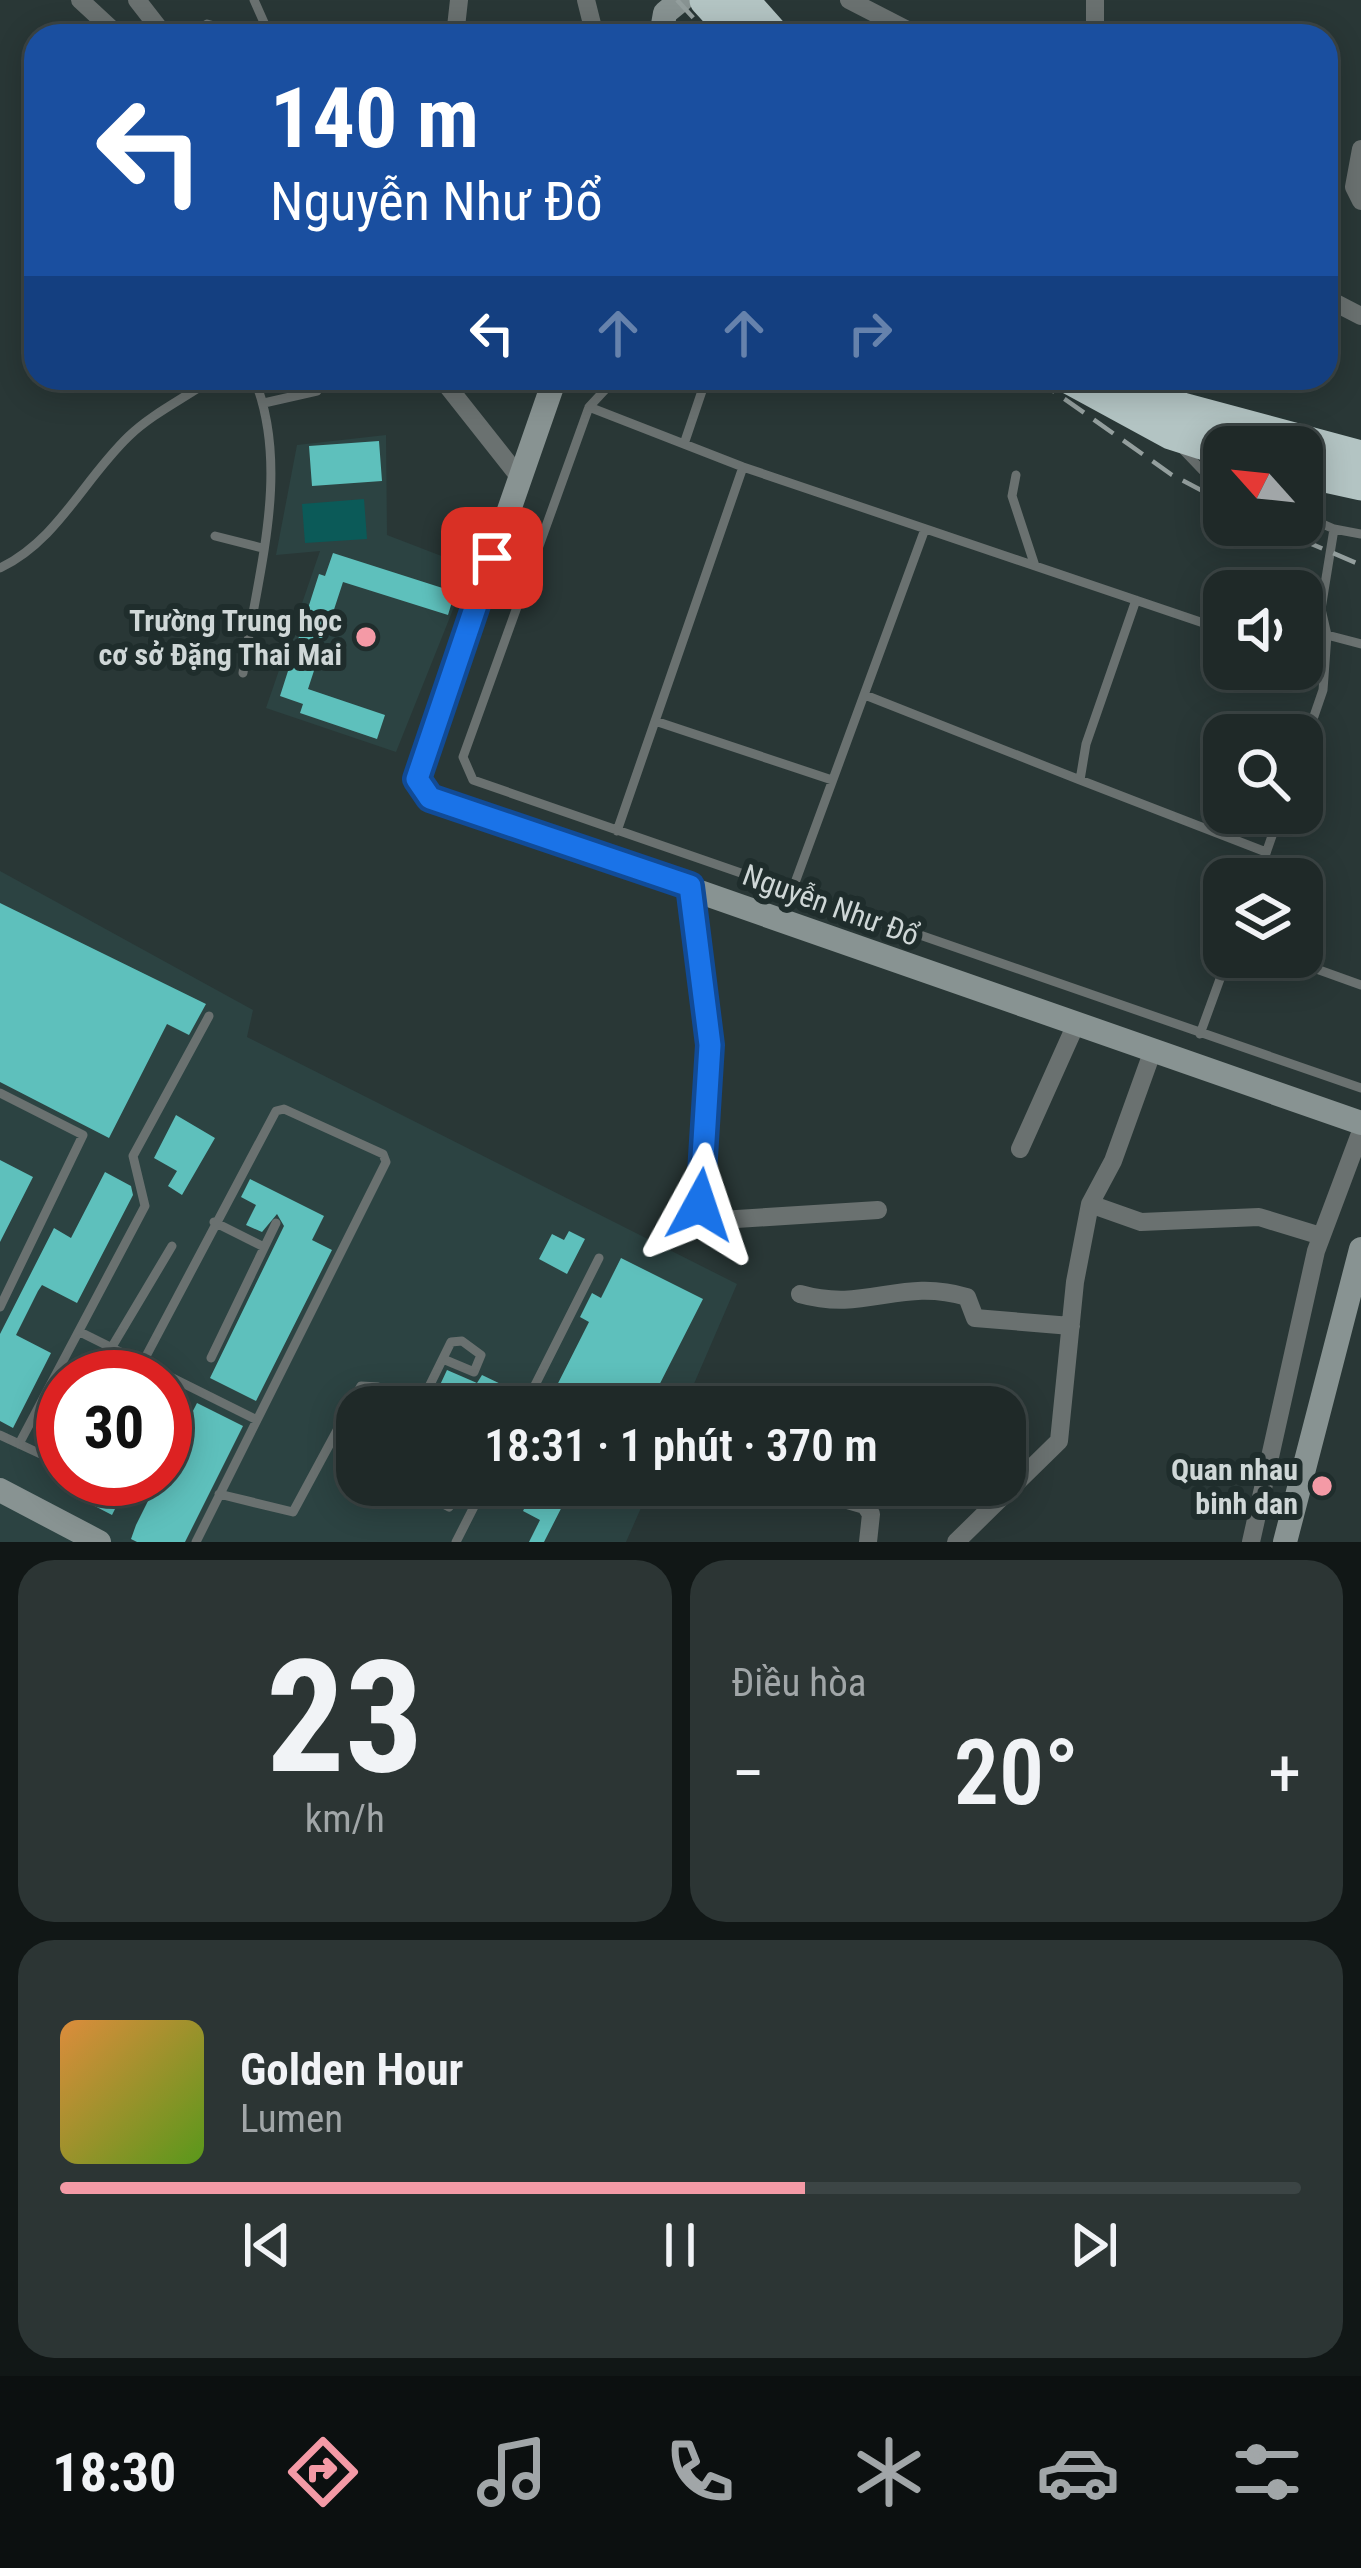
<!DOCTYPE html>
<html lang="vi">
<meta charset="utf-8">
<style>
:root{--surface:#1f2928;--page:#2c3534;--text:#f1f3f6;--muted:#a1a6a8;--line:#3c4545;--accent:#f49aa6}
body{margin:0;font-family:"Roboto Condensed",sans-serif;background:var(--page);color:var(--text);height:100vh;display:flex;flex-direction:column;font-size:45px;white-space:nowrap}
*{box-sizing:border-box;margin:0}
p{font-size:39px;color:var(--muted)}
.icon{flex:none;width:66px;height:66px;fill:none;stroke:currentColor;stroke-width:2;stroke-linecap:round;stroke-linejoin:round}
.map{position:relative;height:1542px;overflow:hidden}
.panel{display:flex;flex-direction:column;gap:18px;padding:18px;background:#111716;flex:1}
.panel>*{flex:none}
.top-card{position:absolute;left:24px;top:24px;width:1314px;height:366px;border-radius:36px;box-shadow:0 6px 30px #0003,0 0 0 3px var(--line);background:#1a4fa0;color:#fff;overflow:hidden}
.needle{width:78px;rotate:297deg}
.tools{position:absolute;left:1203px;top:426px;display:grid;gap:24px}
.tools a{display:grid;place-items:center;width:120px;height:120px;border-radius:24px;background:var(--surface);box-shadow:0 6px 30px #0003,0 0 0 3px var(--line);font-size:60px}
.speed{position:absolute;left:36px;top:1350px;display:flex;gap:24px;font-size:60px;font-weight:700;text-align:center}
.speed>*{display:grid;place-content:center;width:156px;height:156px;border-radius:50%;background:var(--surface);box-shadow:0 6px 30px #0003,0 0 0 3px var(--line);line-height:1}
.speed .limit{border:18px solid #d22;background:#fff;color:#111}
.pin{position:absolute;display:grid;place-items:center;width:102px;height:102px;color:#fff;margin:-51px;border-radius:24px;box-shadow:0 6px 18px #0006}
.me{position:absolute;width:132px;margin:-66px;rotate:5deg;stroke-linejoin:round;filter:drop-shadow(0 0 9px #0008)}
.turn{display:flex;align-items:center;gap:42px;height:252px;padding:0 48px;font-size:54px}
.turn .icon{width:156px;height:156px;stroke-width:2.5}
.turn b{display:block;font-size:84px;line-height:102px}
.lanes{display:flex;align-items:center;height:114px;padding:0 48px;background:#0003;justify-content:center;gap:60px;direction:ltr}
.lanes .off{opacity:.35}
.big{font-size:90px;font-weight:600;line-height:1.1}
.panel .tile{flex:1;display:flex;flex-direction:column;justify-content:center;gap:18px;min-width:0;padding:0 42px;border-radius:36px;background:var(--page)}
.panel .dial{align-items:center;gap:0}
.dial b{font-size:156px;line-height:1}
.song{display:flex;align-items:center;gap:36px}
.cover{width:144px;height:144px;border-radius:18px;background:linear-gradient(135deg,hsl(30 70% 55%),hsl(90 70% 35%))}
.played{height:12px;border-radius:6px;background:linear-gradient(90deg,var(--accent) 60%,var(--line) 60%)}
.keys{display:flex;justify-content:space-around;direction:ltr}
.heat{display:flex;justify-content:space-between;align-items:center;font-size:66px;direction:ltr}
.panel .tiles{flex:1;display:grid;gap:18px;grid-template-columns:1fr 1fr}
.tile:last-child{grid-column:span 2}
.trip{position:absolute;left:336px;top:1386px;width:690px;height:120px;border-radius:36px;background:var(--surface);box-shadow:0 6px 30px #0003,0 0 0 3px var(--line);font-weight:600;line-height:120px;text-align:center}
.tabs{display:flex;height:192px;justify-content:space-around;align-items:center;background:#0c1010;color:var(--muted)}
.tabs .icon{width:84px;height:84px}
.tabs .current{color:var(--accent)}
.tabs b{font-size:54px;color:var(--text)}
.map>svg:first-child{display:block}
.built{fill:#2c4342;fill-rule:evenodd}
.green{fill:#0b5a58}
.building{fill:#5ec0bc}
.lines{fill:none;stroke-linecap:round;stroke-linejoin:round}
.lane{stroke:#6a7170;stroke-width:9}
.street{stroke:#6a7170;stroke-width:18}
.secondary{stroke:#889392;stroke-width:24}
.highway{stroke:#b3c4c3;stroke-width:33}
.rail{stroke:#949f9e;stroke-width:4.5;stroke-dasharray:24 12;stroke-linecap:butt}
.route-casing{stroke:#114b97;stroke-width:30}
.route{stroke:#1a73e8;stroke-width:21}
.poi-dot{fill:#f49aa6;stroke:#1f2d2c;stroke-width:4.5}
.labels{text-anchor:middle;dominant-baseline:central;stroke-width:12;stroke-linejoin:round;paint-order:stroke}
.poi-label{font-size:30px;font-weight:bold;fill:#cfd7d7;stroke:#1f2d2c;text-anchor:end}
.street-label{font-size:30px;fill:#cfd7d7;stroke:#1f2d2c}
</style>
<div class="map">
<svg width="1361" height="1542" viewBox="0 0 1361 1542">
<rect width="100%" height="100%" fill="#293736"/>
<path class="built" d="M386,435l1,100 83,32 -74,185 -130,-44 54,-157 -44,4 21,-110z
M0,871l253,139 -6,27 490,247 -53,123h-327v78h294l-25,57h-626zM63,1377h102v102h-102z"/>
<path class="green" d="M364,499l3,40 -62,4 -3,-39z"/>
<path class="building" d="M379,441l3,40 -70,5 -3,-40z
M333,553l122,39 -7,23 -105,-33 -35,107 77,26 -8,24 -77,-26 3,-9 -23,-8 39,-122 6,2z
M0,903l206,101 -17,31 -22,-11 -58,114 -109,-56z
M176,1115l39,23 -33,57 -14,-9 9,-15 -23,-13z
M0,1160l33,17 -33,65z
M105,1172l26,14 2,9 -56,108 -35,-18 -4,6 -22,44 35,18 -38,75 -13,-7v-87l54,-106 17,10z
M250,1179l74,37 -12,24 20,10 -76,151 -46,-23 74,-152 -7,-12 -15,18 -16,-7 10,-20 -15,-8z
M569,1231l16,8 -18,35 -28,-15 13,-25 12,6z
M621,1258l82,41 -55,108h-102l43,-85 -9,-5 12,-24 9,5z
M447,1370l30,13 5,-8 25,12 -10,20h-13l-44,-22z
M197,1403l46,23 -58,116h-48l-6,-3 5,-14 23,-46h6v-13z
M96,1479h34l-18,36 -27,-14z
M536,1485h74l-9,19 -30,-15 -27,53h-15l11,-22 -17,-9z"/>
<g class="lines">
<path class="lane" d="M254,0l16,36
M187,36l20,-12 44,12
M616,378l-27,29 -126,350 10,23 888,308
M264,403l53,-12 6,-11
M589,407l154,60 481,163
M684,444l21,-62
M1181,448l22,23 21,9
M1016,475l-4,21 23,70
M1302,515l32,14 -13,80 6,26 -4,55 -21,61
M1334,529l27,5
M215,536l47,12
M0,568c58,-28 83,-88 129,-132 24,-23 56,-38 84,-58
M1302,642l25,-7 34,9
M243,673c13,-96 49,-202 11,-295
M865,695l215,85 6,-36 50,-144
M655,721l177,59
M1080,780l186,72
M617,831l126,-364
M1257,879l23,-66
M782,918l143,-389
M1283,957l78,28
M1200,1034l28,-77
M0,1093l83,42 -83,172
M214,1222l50,25
M80,1332l175,87
M211,1358l65,-135
M94,1377l78,-131
M135,1377l141,-266 8,-2 99,45 3,8 -190,380
M419,1407l32,-65 11,-1 19,14 -7,17 -31,-13
M524,1407l75,-149
M0,1435l60,28
M60,1439l3,-5
M19,1444l126,-238 -12,-50 76,-140
M407,1485l42,22 16,-22
M79,1487l3,-8
M219,1494l74,18 68,-126 17,1 40,20
M456,1542l29,-57"/>
<path class="street" d="M80,0l39,36
M137,0l28,36
M586,0l9,36
M849,0l70,36
M455,36l4,-36
M1095,36v-36
M1361,149l-7,38 7,14
M1326,298l35,18
M441,378l79,100
M690,886l20,159 -8,167 19,8 157,-10
M1020,1149l56,-125
M1090,1204l51,18 118,-5 62,19
M800,1294c67,19 100,-17 167,3l8,21 96,8
M829,1485l5,11 31,9 6,9 -3,28
M956,1542l103,-101 16,-159 15,-78 23,-43 40,-111
M1251,1542l65,-291 45,-120"/>
<path class="secondary" d="M661,36l4,-23 16,-13
M555,378l-132,379 -6,22 14,19 930,325
M0,1490l99,52
M1285,1542l76,-293"/>
<path class="highway" d="M706,0l33,36
M742,0l32,36
M1070,378l101,55 53,17
M1120,378l62,31 179,48
M1302,471l59,13"/>
<path class="rail" d="M677,0l33,36
M1035,378l137,97 52,27
M1267,525l94,40"/>
</g>
<g class="lines">
<defs>
<path id="route" d="M492,558l-75,221 13,19 260,88 20,159 -10,160"/>
</defs>
<use href="#route" class="route-casing"/>
<use href="#route" class="route"/>
</g>
<g class="poi-dot">
<circle cx="366" cy="637" r="12"/>
<circle cx="1322" cy="1486" r="12"/>
</g>
<g class="labels">
<g class="poi-label">
<text x="342" y="620">Trường Trung học<tspan x="342" dy="34">cơ sở Đặng Thai Mai</tspan></text>
<text x="1298" y="1469">Quan nhau<tspan x="1298" dy="34">binh dan</tspan></text>
</g>
<g class="street-label">
<text transform="translate(831 905) rotate(20)">Nguyễn Như Đổ</text>
</g>
</g>
</svg>
<div class="tools">
<a><svg class="needle" viewBox="-14 -14 28 28"><path d="M0-13l5 13h-10z" fill="#e53935"/><path d="M0 13l5-13h-10z" fill="#a1a6a8"/></svg></a>
<a><svg class="icon" aria-label="sound" viewBox="0 0 24 24"><path d="M4 9h4l5-4v14l-5-4H4zM17 9q2 3 0 6"/></svg></a>
<a><svg class="icon" aria-label="search" viewBox="0 0 24 24"><circle cx="10" cy="10" r="6"/><path d="M15 15l6 6"/></svg></a>
<a><svg class="icon" aria-label="layers" viewBox="0 0 24 24"><path d="M12 4l9 5-9 5-9-5zM3 14l9 5 9-5"/></svg></a>
</div>
<div class="speed"><div class="limit">30</div></div>
<div class="pin" style="left:492px;top:558px;background:#d93025"><svg class="icon" aria-label="arrive" viewBox="0 0 24 24"><path d="M6 21V4h12l-3 4 3 4H6"/></svg></div>
<svg class="me" style="left:700px;top:1205px" viewBox="-20 -20 40 40"><path d="M0-17L14 15 0 8-14 15z" fill="#1a73e8" stroke="#fff" stroke-width="4"/></svg>
<div class="trip">18:31 · 1 phút · 370 m</div>
<div class="top-card">
<div class="turn"><svg class="icon" aria-label="left" viewBox="0 0 24 24"><path d="M17 20v-9H6M10 6l-5 5 5 5"/></svg><div><b>140 m</b>Nguyễn Như Đổ</div></div>
<div class="lanes"><svg class="icon" aria-label="left" viewBox="0 0 24 24"><path d="M17 20v-9H6M10 6l-5 5 5 5"/></svg><svg class="icon off" aria-label="ahead" viewBox="0 0 24 24"><path d="M12 20V5M6 11l6-6 6 6"/></svg><svg class="icon off" aria-label="ahead" viewBox="0 0 24 24"><path d="M12 20V5M6 11l6-6 6 6"/></svg><svg class="icon off" aria-label="right" viewBox="0 0 24 24"><path d="M7 20v-9h11M14 6l5 5-5 5"/></svg></div>
</div>
</div>
<section class="panel">
<div class="tiles">
<div class="tile dial"><b>23</b><p>km/h</p></div>
<div class="tile"><p>Điều hòa</p>
<div class="heat"><a>−</a><b class="big">20°</b><a>+</a></div>
</div>
<div class="tile">
<div class="song"><i class="cover"></i><div><b>Golden Hour</b><p>Lumen</p></div></div>
<div class="played"></div>
<div class="keys"><svg class="icon" aria-label="previous" viewBox="0 0 24 24"><path d="M18 5L8 12l10 7zM5 5v14"/></svg><svg class="icon" aria-label="pause" viewBox="0 0 24 24"><path d="M8 5v14M16 5v14"/></svg><svg class="icon" aria-label="next" viewBox="0 0 24 24"><path d="M6 5l10 7-10 7zM19 5v14"/></svg></div>
</div>
</div>
</section>
<nav class="tabs">
<b>18:30</b>
<svg class="icon current" aria-label="directions" viewBox="0 0 24 24"><path d="M12 3l9 9-9 9-9-9zM9 14v-3h6M13 9l2 2-2 2"/></svg>
<svg class="icon" aria-label="music" viewBox="0 0 24 24"><path d="M9 18V5l10-2v13"/><circle cx="6" cy="18" r="3"/><circle cx="16" cy="16" r="3"/></svg>
<svg class="icon" aria-label="phone" viewBox="0 0 24 24"><path d="M5 4h4l2 5-3 2q2 4 5 5l2-3 5 2v4C11 20 4 13 5 4z"/></svg>
<svg class="icon" aria-label="climate" viewBox="0 0 24 24"><path d="M12 3v18M4 7l16 10M4 17L20 7"/></svg>
<svg class="icon" aria-label="car" viewBox="0 0 24 24"><path d="M5 17H2v-5l4-1 3-4h7l3 4 3 1v5h-3M9 17h6M6 11h13"/><circle cx="7" cy="17" r="2"/><circle cx="17" cy="17" r="2"/></svg>
<svg class="icon" aria-label="filters" viewBox="0 0 24 24"><path d="M4 7h16M4 17h16"/><circle cx="9" cy="7" r="2"/><circle cx="15" cy="17" r="2"/></svg>
</nav>
